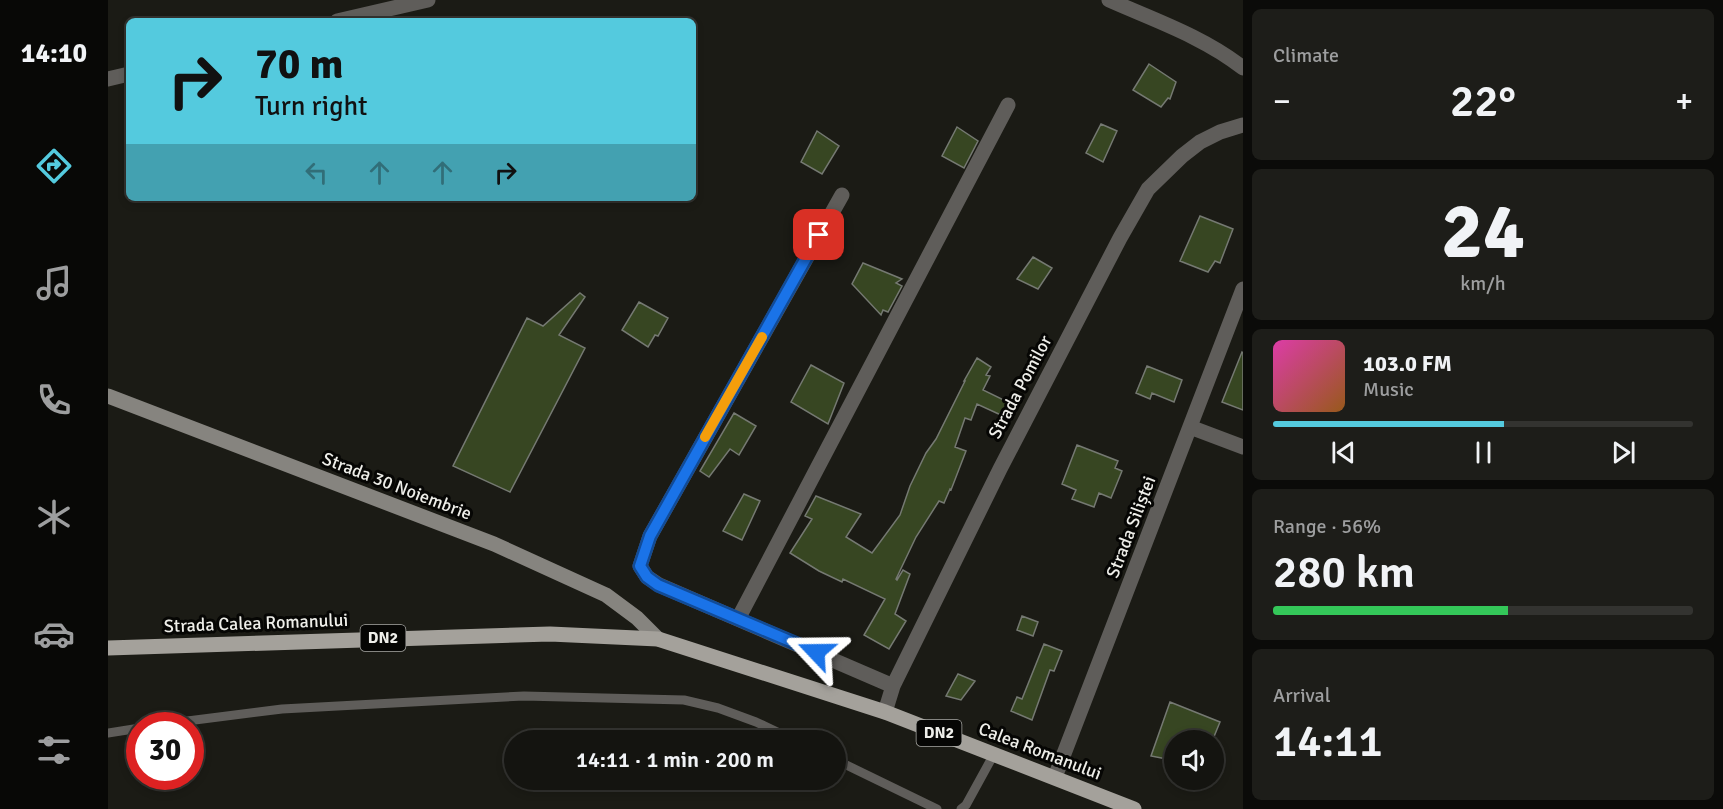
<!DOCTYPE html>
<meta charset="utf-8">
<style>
:root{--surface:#141410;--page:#1d1d19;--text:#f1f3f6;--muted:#9d9e9f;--line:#333330;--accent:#54cade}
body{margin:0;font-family:Signika,sans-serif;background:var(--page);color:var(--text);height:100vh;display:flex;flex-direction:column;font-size:22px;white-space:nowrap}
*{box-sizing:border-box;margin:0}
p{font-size:20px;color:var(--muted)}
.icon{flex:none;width:33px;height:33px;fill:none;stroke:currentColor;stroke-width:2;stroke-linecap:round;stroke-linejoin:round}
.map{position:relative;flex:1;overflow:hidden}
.details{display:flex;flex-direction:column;gap:9px;padding:9px;background:#0b0b09;width:480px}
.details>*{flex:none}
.hud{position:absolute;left:18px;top:18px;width:570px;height:183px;border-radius:9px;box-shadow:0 3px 9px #0003,0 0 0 2px var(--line);background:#54cade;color:#111;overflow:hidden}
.buttons{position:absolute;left:1056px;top:730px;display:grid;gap:12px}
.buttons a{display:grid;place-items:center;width:60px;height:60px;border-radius:50%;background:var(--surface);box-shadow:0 3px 9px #0003,0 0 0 2px var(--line);font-size:30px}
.speed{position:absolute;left:18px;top:712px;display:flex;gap:12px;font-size:30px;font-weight:700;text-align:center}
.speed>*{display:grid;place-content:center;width:78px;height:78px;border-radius:50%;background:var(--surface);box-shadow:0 3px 9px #0003,0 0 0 2px var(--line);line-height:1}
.speed .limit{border:9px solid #d22;background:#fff;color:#111}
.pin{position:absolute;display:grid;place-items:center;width:51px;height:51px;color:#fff;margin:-26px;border-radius:12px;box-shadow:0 3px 9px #0006}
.me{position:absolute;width:66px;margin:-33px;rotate:293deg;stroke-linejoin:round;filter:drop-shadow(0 0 4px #0008)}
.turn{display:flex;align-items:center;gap:21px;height:126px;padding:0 30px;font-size:27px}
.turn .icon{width:78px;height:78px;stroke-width:2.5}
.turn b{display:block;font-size:42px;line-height:51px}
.lanes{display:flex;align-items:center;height:57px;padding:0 30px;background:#0003;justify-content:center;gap:30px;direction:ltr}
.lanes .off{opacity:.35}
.big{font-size:45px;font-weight:600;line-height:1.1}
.details .widget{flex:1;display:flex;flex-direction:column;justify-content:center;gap:9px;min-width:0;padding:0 21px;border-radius:9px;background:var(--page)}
.details .dial{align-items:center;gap:0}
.dial b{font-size:78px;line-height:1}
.song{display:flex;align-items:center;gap:18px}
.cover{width:72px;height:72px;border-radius:9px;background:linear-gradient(135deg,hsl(320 70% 55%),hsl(30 70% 35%))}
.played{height:6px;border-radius:3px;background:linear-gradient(90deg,var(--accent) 55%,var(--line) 55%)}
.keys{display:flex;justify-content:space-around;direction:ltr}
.heat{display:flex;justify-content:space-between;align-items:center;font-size:33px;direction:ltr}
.charge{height:9px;border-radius:4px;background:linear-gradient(90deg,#34c759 56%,var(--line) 0)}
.trip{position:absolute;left:396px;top:730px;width:342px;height:60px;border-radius:30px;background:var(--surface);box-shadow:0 3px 9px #0003,0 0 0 2px var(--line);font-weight:600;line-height:60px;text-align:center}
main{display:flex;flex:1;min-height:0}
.menu{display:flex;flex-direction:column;width:108px;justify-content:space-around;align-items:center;background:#080806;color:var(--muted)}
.menu .icon{width:42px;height:42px}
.menu .active{color:var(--accent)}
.menu b{font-size:27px;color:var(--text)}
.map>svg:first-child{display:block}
.building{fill:#374622;stroke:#757972;stroke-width:1.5}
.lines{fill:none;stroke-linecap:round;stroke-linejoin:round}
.service{stroke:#5f5d5a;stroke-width:9}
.minor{stroke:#5f5d5a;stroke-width:15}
.secondary{stroke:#86847f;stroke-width:15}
.primary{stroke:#a4a19b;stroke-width:15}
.route-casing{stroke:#114b97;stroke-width:15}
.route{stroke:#1a73e8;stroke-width:10}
.slow{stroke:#f59e0b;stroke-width:10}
.labels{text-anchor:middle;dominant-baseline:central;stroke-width:6;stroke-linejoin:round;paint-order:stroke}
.shield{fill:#060604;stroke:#a8a8a4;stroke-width:1.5}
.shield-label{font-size:16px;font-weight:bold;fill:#eeeee9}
.street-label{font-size:18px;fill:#eeeee9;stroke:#060604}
</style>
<main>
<nav class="menu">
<b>14:10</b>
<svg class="icon active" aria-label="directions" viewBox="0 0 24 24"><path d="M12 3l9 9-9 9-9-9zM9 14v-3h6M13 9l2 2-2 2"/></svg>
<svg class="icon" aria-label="music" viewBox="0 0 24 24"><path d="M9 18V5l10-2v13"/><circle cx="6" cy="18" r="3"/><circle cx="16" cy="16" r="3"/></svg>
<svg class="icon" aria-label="phone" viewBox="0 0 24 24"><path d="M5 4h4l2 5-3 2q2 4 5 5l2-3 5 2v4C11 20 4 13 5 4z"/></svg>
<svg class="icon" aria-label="climate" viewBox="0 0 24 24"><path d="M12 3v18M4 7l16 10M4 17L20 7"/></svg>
<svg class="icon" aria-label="car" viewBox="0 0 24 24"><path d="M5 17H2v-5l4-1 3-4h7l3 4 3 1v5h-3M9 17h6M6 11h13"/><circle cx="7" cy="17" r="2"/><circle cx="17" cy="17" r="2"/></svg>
<svg class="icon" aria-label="filters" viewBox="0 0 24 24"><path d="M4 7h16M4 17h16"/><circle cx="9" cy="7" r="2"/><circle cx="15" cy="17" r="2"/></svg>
</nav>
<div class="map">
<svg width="1135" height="809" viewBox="0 0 1135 809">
<rect width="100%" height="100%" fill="#1b1b15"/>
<path class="building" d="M1041,64l27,18 -6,17 -2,-1 -7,9 -28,-17z
M993,124l16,7 -14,31 -17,-9z
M849,127l21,14 -14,27 -22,-12z
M709,131l22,15 -17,28 -21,-12z
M1092,216l33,13 -13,34 -5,-2 -7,11 -28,-11z
M925,257l19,11 -14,21 -21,-10z
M755,263l39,16 -6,4 6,3 -14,26 -5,-2 -2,5 -29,-31z
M472,293l5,4 -26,38 26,13 -75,144 -57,-26 74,-148 16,8z
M531,302l29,16 -10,18 -3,-1 -7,12 -26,-17z
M1134,352l1,1v57l-21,-8z
M869,358l14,9 -5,8 4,1 -7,14 27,13 -7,13 -26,-12 -6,16 -6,-2 -10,29 11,4 -15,39 -1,-1 -6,14 -5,-2 -23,36 -20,42 1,1 6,-10 7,4 -15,40 11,7 -17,28 -25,-14 21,-36 -42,-20 -1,3 -23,-11 -29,-18 22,-34 -7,-3 11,-20 45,18 -15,23 26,16 28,-38 10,-29 16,-33 10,-14 29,-58h-1z
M703,365l33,18 -16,41 -37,-22z
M1039,366l35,14 -8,22 -22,-9 -2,6 -14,-6z
M626,413l22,13 -17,29 -9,-6 -21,28 -9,-6z
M969,445l41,16 -3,7 7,3 -11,27 -12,-5 -5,14 -22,-8 4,-9 -14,-6z
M636,494l16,7 -18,39 -19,-9z
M914,616l16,6 -5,14 -16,-6z
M936,644l18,7 -8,20 -4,-1 -18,50 -21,-9 6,-14 5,2z
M850,674l17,7 -14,19 -15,-4z
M1062,702l50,20 -7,17 -23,-9 -5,11 -6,-3 -1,3h-4l-2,19 -21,-4z"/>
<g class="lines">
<path class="service" d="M40,726l134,-17 242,-13 160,4 34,8 38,14 40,19
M0,733l32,-5
M728,760l101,49
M853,809l5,-4 28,-51"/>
<path class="minor" d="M1001,0c45,20 95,37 134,68
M229,21l91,-21
M0,79l21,-5
M734,195l-192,341 -10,30 7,11 12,8 234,101
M1082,427l53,20
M630,619l270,-514
M777,712l8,-26 107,-217 120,-231 28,-49 34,-33 18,-14 20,-10 23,-7
M947,777l188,-488"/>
<path class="secondary" d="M0,396l386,148 112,51 31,23 21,21"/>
<path class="primary" d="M0,648l442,-14 108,5 227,73 249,97"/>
</g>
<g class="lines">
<defs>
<path id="route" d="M708,652l-158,-67 -11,-8 -7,-11 10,-30 169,-301"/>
</defs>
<use href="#route" class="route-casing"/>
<use href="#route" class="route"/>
<path class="slow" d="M597,437l57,-100"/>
</g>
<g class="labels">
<g class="shield">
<rect x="252.5" y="625" width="45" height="26" rx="4.5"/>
<rect x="808.5" y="720" width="45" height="26" rx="4.5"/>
</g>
<g class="shield-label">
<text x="275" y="638">DN2</text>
<text x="831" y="733">DN2</text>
</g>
<g class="street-label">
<text transform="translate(912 387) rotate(-62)">Strada Pomilor</text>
<text transform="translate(289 486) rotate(21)">Strada 30 Noiembrie</text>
<text transform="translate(1023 527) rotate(-69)">Strada Siliștei</text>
<text transform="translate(148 623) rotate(-2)">Strada Calea Romanului</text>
<text transform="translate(932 751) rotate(21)">Calea Romanului</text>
</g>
</g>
</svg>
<div class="buttons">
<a><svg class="icon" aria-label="sound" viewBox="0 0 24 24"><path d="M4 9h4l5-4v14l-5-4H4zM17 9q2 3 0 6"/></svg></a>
</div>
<div class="speed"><div class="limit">30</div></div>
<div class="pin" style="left:711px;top:235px;background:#d93025"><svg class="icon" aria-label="arrive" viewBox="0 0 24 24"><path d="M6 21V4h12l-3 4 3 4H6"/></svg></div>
<svg class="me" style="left:708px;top:652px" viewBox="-20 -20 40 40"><path d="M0-17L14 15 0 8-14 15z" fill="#1a73e8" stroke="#fff" stroke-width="4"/></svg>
<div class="trip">14:11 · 1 min · 200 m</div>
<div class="hud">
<div class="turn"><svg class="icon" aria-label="right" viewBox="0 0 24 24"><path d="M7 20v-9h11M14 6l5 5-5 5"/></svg><div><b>70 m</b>Turn right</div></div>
<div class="lanes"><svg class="icon off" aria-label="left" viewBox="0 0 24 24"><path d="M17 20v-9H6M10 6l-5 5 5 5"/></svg><svg class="icon off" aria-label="ahead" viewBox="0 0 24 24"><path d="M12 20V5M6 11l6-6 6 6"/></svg><svg class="icon off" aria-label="ahead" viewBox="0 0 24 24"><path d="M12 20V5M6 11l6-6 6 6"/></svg><svg class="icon" aria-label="right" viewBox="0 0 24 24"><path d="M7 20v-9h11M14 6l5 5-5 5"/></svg></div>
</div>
</div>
<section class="details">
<div class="widget"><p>Climate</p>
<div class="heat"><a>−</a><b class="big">22°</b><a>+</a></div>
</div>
<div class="widget dial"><b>24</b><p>km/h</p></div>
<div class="widget">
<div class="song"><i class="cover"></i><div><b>103.0 FM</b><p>Music</p></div></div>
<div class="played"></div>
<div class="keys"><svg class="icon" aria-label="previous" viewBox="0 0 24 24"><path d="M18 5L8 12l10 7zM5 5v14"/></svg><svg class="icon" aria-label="pause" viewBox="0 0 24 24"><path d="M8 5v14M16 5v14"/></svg><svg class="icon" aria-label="next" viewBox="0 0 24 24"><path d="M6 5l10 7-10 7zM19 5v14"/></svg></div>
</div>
<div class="widget"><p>Range · 56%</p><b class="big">280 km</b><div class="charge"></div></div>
<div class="widget"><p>Arrival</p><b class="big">14:11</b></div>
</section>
</main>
